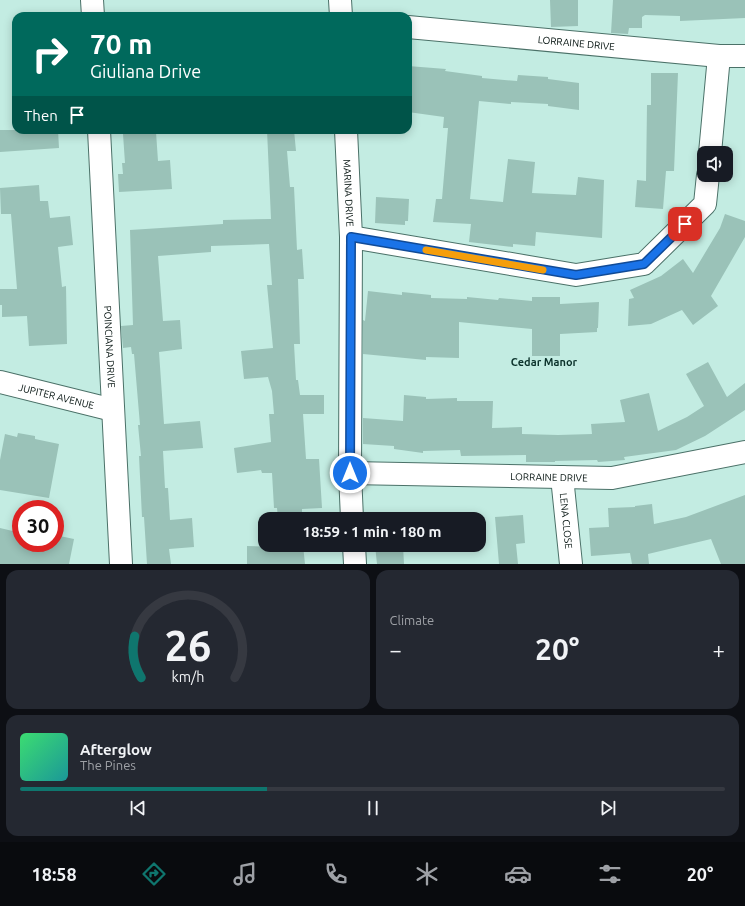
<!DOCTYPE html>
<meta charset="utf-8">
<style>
:root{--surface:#171b24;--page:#242831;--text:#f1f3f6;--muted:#9ea1a6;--line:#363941;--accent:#0f766e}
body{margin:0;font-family:Ubuntu,sans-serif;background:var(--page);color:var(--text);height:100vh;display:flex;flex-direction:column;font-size:15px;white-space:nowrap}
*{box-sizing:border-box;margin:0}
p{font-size:13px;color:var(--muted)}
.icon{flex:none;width:22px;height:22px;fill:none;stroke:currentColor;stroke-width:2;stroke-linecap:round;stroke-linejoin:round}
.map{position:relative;height:564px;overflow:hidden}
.details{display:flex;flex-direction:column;gap:6px;padding:6px;background:#0d0f14;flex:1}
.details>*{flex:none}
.guide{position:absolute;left:12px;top:12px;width:400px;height:122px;border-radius:12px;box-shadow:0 2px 10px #0003;background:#00695c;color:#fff;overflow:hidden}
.controls{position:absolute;left:697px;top:146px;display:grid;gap:8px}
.controls a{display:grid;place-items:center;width:36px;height:36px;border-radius:8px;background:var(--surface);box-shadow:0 2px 10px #0003;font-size:20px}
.speed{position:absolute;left:12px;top:500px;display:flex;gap:8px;font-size:20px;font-weight:700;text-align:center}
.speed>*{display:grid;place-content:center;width:52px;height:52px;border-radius:50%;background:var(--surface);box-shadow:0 2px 10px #0003;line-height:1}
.speed .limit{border:6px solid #d22;background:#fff;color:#111}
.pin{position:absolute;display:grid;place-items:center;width:34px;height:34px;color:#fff;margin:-17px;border-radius:8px;box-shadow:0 2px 6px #0006}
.me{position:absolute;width:44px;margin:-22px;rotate:0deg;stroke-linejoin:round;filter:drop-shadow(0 0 3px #0008)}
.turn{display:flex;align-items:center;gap:14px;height:84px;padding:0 12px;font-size:18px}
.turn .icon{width:52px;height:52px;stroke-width:2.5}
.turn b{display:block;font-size:28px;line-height:34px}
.then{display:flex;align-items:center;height:38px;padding:0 12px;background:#0003;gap:8px;font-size:15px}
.big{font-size:30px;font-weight:700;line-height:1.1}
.details .widget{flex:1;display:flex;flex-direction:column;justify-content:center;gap:6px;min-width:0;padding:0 14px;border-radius:12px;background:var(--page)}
.details .dial{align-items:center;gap:0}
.dial svg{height:104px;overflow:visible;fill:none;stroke:var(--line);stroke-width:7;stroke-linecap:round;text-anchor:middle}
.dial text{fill:var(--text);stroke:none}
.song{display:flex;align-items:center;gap:12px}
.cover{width:48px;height:48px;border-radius:6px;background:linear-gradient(135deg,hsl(140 70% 55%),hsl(180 70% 35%))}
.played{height:4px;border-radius:2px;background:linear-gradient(90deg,var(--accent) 35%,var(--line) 35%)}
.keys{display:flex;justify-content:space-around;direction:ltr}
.heat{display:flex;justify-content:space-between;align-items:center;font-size:22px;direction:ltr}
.details .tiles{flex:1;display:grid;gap:6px;grid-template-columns:1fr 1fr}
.widget:last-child{grid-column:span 2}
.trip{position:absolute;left:258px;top:512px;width:228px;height:40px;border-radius:12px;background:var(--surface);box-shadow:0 2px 10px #0003;font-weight:700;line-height:40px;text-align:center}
.tabs{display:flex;height:64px;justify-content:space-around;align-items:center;background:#090b0e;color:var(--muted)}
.tabs .icon{width:28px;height:28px}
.tabs .on{color:var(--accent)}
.tabs b{font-size:18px;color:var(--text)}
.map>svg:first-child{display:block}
.building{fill:#9ac2b8}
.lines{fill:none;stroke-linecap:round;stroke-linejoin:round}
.street-casing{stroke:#4b7168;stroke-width:24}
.street{stroke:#fff;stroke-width:22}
.route-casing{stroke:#114b97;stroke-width:10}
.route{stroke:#1a73e8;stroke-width:7}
.slow{stroke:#f59e0b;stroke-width:7}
.labels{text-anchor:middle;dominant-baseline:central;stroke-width:3.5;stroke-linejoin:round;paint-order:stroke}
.street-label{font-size:10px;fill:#04120f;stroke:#c3ece2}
.neighbourhood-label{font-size:11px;font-weight:bold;fill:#0c332c;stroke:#c3ece2}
</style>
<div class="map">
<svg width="745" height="564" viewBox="0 0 745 564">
<rect width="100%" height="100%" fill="#c3ece2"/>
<path class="building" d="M550,0h28v26l-27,1z
M613,0h132v18l-65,3v-5l-35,-1 -3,2v11h-13l-1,6 -17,-1z
M408,66l38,3 -1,2 37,5v2l35,3 1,-6 30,2v2l31,4v27l-31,-4v-2l-37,-2v2l-32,-3 -9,98 33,3 5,-43 27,3 -3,31 44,2 2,-18 26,3 -2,58 -66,-6 -1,14 -22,-2v3l-44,-5 2,-18 -38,-2 3,-23h6l6,-71h-5l1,-11 -36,-5z
M651,73h27l-4,98h-8l-3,38 -28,-2 2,-27 9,1 1,-76h4z
M0,130h58l1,18 -59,4z
M267,130h27l2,21h-9l3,36h4l3,63 5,-1 2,30h-6l2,65h-6l2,36h2l2,15h24v19h-21l3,45h13l3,49 -20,1v10h-24l-1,-11h-3l-2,-35h-10l-1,-3 -24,3 -3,-25 37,-6 -2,-28h5l-2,-23 -4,-14 -24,2 -3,-28 32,-3 -6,-63h5l-3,-41 -58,2v6l-53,4 5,65 17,-1 2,29 -23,3 5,72 36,-3 3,27 -40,3 2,37h3l2,32 22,-2 2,29 -25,2 2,15h-24l-3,-47h-2l-3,-61h2l-3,-31h2l-6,-71h-2l-1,-7 -8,1 -2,-22 12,-1 -3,-95 93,-6v-4l48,-1z
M156,132l2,29 12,-1 2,29 -53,3 -1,-18h5l-1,-11h3l-2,-29z
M39,185l1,16h8l2,17 20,-2 3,29 -15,2 4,40 4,-1 1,58 -38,2 -2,-30 -25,1v-12h-2v-16h17l-6,-75h-10l-1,-26z
M376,197l33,2 -1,22h-3v4l-30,-2z
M725,214l20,7v16l-34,59 7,10 -25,19 -11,-15 -31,14 -23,2 1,-27 5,-1 -4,-8 31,-14 22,-17 10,14 27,-45z
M368,291l34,4v-3l29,3v3l36,1v-2l31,3 1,-2 33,3v-4h28v7l39,-2 -1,26h-1v4l-37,2v22h-28v-27l-73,-7v36l-33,-1v3l-63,-6v-34l2,1z
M708,362l19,35 18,-14v27l-40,26 -29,14 -52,7 1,3 -27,2 -1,-2 -42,1v1h-29v-7l-65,1 -1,-6 -37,1v2l-29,-4v-3l-31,-2v-26l40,3 1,-26 22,2v2l31,-1v3h36l-1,27 30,-1v7l36,1 34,-1 -1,-10 34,-2 -5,-22 29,-7 9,38 29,-14 17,-11 -18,-32z
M18,433l17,3v3l24,5 -10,54 -49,-8v-30l5,-26 12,3z
M745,495v69h-24l-10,-25 -63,15 1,10h-17l-2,-11 -39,3 -2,-28 20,-1 -1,-19 27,-1v-1l17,-2 2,20 32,-7z
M441,512v7h-68v-4z
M523,515l2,28 -9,1 2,20h-19l-4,-47z
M0,528l21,5v10h34v-8l19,4 -5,25h-69z
M275,545h28l2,19h-58v-18l28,1z
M375,545h28l1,19h-27z"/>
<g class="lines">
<defs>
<g id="street">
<path d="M92,0l1,16"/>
<path d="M340,0l1,16"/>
<path id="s1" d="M408,27l311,29h26"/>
<path id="s2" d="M99,130l22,434"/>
<path id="s3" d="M346,130l5,107 -1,236 2,46"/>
<path d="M710,153l9,-97"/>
<path d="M351,237l225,38 68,-11 61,-60 3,-29"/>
<path id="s4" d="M0,382l113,28"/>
<path id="s5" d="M350,473l262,5 133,-26"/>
<path id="s6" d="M562,477l9,87"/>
<path d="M354,545l1,19"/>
</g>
</defs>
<use href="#street" class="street-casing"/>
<use href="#street" class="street"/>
</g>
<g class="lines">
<defs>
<path id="route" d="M350,473l1,-236 225,38 68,-11 41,-40"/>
</defs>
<use href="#route" class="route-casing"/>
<use href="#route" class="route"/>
<path class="slow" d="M426,250l117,20"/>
</g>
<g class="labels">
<g class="street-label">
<text stroke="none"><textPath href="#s1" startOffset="169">LORRAINE DRIVE</textPath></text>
<text stroke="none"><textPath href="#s3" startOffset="63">MARINA DRIVE</textPath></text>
<text stroke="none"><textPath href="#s2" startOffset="217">POINCIANA DRIVE</textPath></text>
<text stroke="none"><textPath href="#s4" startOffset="58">JUPITER AVENUE</textPath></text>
<text stroke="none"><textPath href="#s5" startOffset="199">LORRAINE DRIVE</textPath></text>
<text stroke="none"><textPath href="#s6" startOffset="44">LENA CLOSE</textPath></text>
</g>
<g class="neighbourhood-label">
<text x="544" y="362">Cedar Manor</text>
</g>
</g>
</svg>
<div class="controls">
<a><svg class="icon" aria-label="sound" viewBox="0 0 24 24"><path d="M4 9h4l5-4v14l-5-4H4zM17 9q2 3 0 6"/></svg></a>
</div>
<div class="speed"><div class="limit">30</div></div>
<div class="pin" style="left:685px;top:224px;background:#d93025"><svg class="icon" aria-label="arrive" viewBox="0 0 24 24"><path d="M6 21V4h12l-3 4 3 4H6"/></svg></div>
<svg class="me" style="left:350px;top:473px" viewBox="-20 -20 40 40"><circle r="17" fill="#1a73e8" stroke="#fff" stroke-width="3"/><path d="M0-11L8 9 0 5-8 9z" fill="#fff"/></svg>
<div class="trip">18:59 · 1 min · 180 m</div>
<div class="guide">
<div class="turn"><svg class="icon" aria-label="right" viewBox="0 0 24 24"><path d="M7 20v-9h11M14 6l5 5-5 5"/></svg><div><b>70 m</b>Giuliana Drive</div></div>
<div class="then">Then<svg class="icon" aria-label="arrive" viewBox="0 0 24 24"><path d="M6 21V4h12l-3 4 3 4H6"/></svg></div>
</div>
</div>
<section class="details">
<div class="tiles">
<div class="widget dial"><svg viewBox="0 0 100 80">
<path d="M14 69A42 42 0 1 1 86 69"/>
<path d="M14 69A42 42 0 0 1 9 37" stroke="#0f766e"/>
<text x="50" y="56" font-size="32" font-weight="700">26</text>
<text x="50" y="72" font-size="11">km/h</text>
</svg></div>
<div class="widget"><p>Climate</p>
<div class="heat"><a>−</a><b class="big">20°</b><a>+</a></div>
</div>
<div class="widget">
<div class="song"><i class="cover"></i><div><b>Afterglow</b><p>The Pines</p></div></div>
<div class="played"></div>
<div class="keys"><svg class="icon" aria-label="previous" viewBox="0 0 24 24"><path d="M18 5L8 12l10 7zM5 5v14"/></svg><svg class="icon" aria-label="pause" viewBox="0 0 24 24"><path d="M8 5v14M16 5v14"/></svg><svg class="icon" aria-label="next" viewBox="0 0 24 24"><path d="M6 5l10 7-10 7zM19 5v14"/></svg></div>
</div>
</div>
</section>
<nav class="tabs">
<b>18:58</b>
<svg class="icon on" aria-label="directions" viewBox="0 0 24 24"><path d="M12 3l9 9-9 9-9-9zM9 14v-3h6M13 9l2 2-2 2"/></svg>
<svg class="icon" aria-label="music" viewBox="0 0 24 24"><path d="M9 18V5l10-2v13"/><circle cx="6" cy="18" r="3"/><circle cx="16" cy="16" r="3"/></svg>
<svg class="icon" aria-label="phone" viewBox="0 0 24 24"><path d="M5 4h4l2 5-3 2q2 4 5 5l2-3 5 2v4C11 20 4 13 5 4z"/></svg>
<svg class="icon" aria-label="climate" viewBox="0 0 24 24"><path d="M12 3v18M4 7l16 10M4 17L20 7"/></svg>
<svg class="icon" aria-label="car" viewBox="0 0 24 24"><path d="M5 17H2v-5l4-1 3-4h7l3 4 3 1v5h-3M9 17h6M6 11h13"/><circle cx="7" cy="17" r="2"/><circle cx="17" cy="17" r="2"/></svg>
<svg class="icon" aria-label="filters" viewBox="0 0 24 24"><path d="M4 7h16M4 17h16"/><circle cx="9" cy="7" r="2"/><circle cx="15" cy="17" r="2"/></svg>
<b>20°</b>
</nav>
